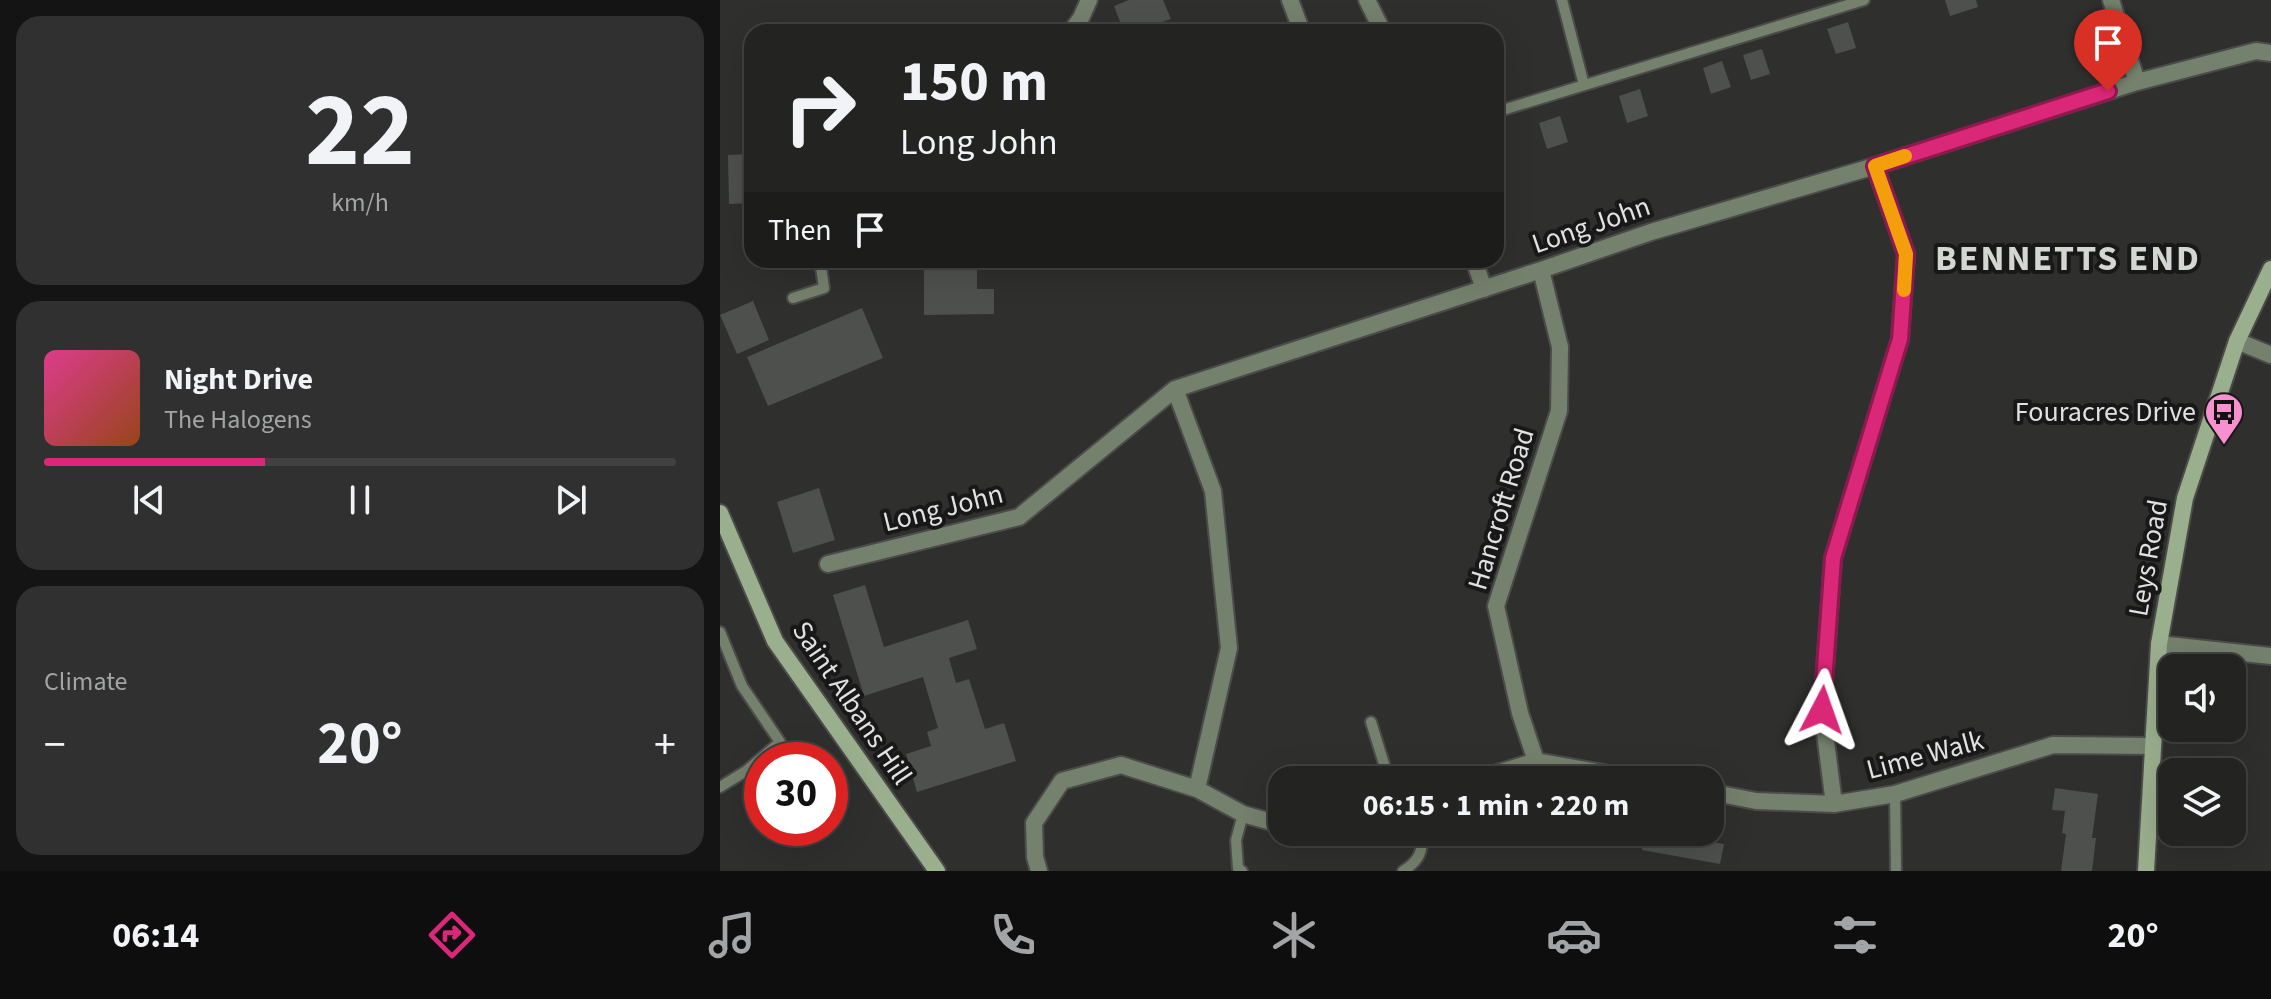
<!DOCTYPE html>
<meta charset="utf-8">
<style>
:root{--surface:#232422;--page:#2f302f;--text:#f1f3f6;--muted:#a3a4a5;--line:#404140;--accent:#db2777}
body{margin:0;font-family:"Source Sans 3",sans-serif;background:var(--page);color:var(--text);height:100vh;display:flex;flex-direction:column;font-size:30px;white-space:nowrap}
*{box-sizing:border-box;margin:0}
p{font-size:26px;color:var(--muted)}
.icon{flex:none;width:44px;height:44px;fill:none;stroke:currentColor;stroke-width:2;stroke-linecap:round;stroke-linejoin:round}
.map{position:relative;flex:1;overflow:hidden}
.details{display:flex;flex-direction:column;gap:16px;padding:16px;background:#131413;width:720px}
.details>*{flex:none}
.banner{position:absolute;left:24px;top:24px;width:760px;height:244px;border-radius:24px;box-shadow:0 8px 32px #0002,0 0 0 2px var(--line);background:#232422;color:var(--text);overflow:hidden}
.buttons{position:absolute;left:1438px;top:654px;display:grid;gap:16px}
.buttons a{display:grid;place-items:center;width:88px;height:88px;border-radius:16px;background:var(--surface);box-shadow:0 8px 32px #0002,0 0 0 2px var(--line);font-size:40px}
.speed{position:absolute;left:24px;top:742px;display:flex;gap:16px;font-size:40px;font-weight:700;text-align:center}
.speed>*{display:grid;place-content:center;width:104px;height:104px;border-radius:50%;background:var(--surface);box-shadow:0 8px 32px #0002,0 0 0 2px var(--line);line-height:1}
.speed .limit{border:12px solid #d22;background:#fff;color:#111}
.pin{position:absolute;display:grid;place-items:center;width:68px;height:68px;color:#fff;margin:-82px -34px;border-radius:50% 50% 50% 0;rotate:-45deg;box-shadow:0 0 8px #0007}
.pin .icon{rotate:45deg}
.me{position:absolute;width:88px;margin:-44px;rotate:4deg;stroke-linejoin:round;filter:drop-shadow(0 0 6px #0008)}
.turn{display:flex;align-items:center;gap:28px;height:168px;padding:0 24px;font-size:36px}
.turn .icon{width:104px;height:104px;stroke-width:2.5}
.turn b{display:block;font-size:56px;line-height:68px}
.then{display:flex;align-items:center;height:76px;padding:0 24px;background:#0003;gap:16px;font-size:30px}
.big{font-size:60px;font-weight:700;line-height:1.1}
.details .widget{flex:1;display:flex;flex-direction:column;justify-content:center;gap:12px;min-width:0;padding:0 28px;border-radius:24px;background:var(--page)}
.details .dial{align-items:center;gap:0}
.dial b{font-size:104px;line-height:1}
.song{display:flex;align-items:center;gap:24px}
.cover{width:96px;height:96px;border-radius:12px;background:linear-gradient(135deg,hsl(330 70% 55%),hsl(20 70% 35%))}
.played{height:8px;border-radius:4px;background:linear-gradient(90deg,var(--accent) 35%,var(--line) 35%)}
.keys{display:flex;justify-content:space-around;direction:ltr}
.heat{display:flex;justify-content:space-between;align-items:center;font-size:44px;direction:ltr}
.trip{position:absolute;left:548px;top:766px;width:456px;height:80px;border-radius:24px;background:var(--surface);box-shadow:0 8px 32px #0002,0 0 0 2px var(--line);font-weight:700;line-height:80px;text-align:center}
.menu{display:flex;height:128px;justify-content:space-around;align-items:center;background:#0e0e0e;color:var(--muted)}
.menu .icon{width:56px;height:56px}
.menu .active{color:var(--accent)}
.menu b{font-size:36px;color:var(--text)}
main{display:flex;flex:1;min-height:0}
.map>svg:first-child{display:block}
.building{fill:#4e504d}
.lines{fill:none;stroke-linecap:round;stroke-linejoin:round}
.lane-casing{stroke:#4b4c4a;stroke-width:14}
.street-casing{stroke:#4b4c4a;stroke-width:20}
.secondary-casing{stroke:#4b4c4a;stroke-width:20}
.lane{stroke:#74816c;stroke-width:10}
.street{stroke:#74816c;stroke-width:16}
.secondary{stroke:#9aaf8e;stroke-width:16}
.route-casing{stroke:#8e194d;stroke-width:20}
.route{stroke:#db2777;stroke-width:14}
.slow{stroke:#f59e0b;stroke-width:14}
.labels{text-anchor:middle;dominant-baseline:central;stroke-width:8;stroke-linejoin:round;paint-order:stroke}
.street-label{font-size:28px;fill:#e0e1e0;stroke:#171817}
.poi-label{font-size:28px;fill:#e0e1e0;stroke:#171817;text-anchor:end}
.district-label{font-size:36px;font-weight:bold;letter-spacing:2px;fill:#d4d6d2;stroke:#171817}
</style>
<main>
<section class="details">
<div class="widget dial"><b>22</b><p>km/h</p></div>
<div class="widget">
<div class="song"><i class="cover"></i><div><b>Night Drive</b><p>The Halogens</p></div></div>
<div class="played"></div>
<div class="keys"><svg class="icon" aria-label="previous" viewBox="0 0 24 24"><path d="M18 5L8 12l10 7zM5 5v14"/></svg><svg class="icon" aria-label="pause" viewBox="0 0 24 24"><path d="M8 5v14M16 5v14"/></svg><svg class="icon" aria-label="next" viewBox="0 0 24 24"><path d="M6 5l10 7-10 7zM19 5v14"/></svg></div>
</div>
<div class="widget"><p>Climate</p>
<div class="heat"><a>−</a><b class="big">20°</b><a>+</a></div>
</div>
</section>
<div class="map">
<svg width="1551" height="871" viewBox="0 0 1551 871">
<rect width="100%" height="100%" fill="#2f302e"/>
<path class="building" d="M409,0h34l8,19 -9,3 4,10h-42l-10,-26z
M1225,0h31l2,7 -28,9z
M1128,22l8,26 -20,6 -9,-25z
M1042,49l8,25 -19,6 -8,-25z
M1002,61l9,26 -20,7 -8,-26z
M920,89l8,27 -21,7 -8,-27z
M840,116l8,26 -21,7 -8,-26z
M32,154v49l-23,1 -1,-49z
M204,260h53v29h17v25l-70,1z
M33,301l16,39 -32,14 -17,-39z
M142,308l21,50 -115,48 -21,-49z
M99,488l16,52 -42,13 -16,-51z
M145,585l19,62 84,-27 9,29 -28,9 7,25 13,-4 16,50 19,-6 12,38 -99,31 -11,-38 25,-8 -4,-14 11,-4 -15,-51 -59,19 -31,-101z
M1335,788l43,6 -6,44h4l-4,33h-31l5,-37 -4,-1 3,-22 -13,-1z
M925,832l79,12 -4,20 -78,-14z"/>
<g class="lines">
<defs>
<path id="lane" d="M842,0l22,85
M776,112l368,-112
M73,298l31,-10 -4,-28
M0,632l22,54 38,56 -34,29 -26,16
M651,722l18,58
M1175,794l1,77
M522,871l-4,-3 -2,-28 7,-26
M683,871c16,-10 21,-20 18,-39"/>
<path id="street" d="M570,0l12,32
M647,0l16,32
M1391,0l26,82
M351,32l10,-14 8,-18
M754,260l10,29
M1517,341l34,14
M455,389l38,102 16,157 -32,141
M108,564l191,-47 156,-128 366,-119 110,-38 224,-66 262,-84 119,-31 15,2
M1439,644l112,12
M816,761l-16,-48 -24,-107 63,-195 1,-64 -19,-77
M755,780l61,-19 106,19
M990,792l46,9 78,3 61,-10 158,-49 100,1
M1114,804l-12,-94 11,-152 67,-219 6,-85 -31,-88
M589,832l10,3 7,-3
M319,871l-4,-14 -1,-34 28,-42 59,-16 76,24 46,25 39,11"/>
<path id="secondary" d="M0,513l55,128 162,230
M1426,871l13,-227 26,-146 52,-157 34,-72"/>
</defs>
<use href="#lane" class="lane-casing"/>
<use href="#street" class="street-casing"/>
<use href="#secondary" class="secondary-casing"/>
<use href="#lane" class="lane"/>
<use href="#street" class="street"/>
<use href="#secondary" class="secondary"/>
</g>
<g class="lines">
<defs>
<path id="route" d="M1102,710l11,-152 67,-219 6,-85 -31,-88 233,-75"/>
</defs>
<use href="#route" class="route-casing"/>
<use href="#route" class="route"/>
<path class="slow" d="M1184,290l2,-36 -31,-88 30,-10"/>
</g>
<defs>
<symbol id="bus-pin" viewBox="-11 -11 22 30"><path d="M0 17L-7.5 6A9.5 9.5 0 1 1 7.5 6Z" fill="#f790cf" stroke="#171817"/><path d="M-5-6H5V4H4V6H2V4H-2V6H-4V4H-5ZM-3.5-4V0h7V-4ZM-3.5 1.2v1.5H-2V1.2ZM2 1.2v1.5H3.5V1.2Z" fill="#111"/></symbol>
</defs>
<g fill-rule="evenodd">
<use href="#bus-pin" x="1482" y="390" width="44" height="60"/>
</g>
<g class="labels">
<g class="street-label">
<text transform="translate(871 225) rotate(-19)">Long John</text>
<text transform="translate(223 508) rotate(-14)">Long John</text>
<text transform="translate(781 509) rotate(-73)">Hancroft Road</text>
<text transform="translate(1428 558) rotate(-80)">Leys Road</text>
<text transform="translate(132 703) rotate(56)">Saint Albans Hill</text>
<text transform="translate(1205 755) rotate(-15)">Lime Walk</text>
</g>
<g class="poi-label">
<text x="1476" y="412">Fouracres Drive</text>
</g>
<g class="district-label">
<text x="1348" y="258">BENNETTS END</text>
</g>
</g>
</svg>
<div class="buttons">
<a><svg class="icon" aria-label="sound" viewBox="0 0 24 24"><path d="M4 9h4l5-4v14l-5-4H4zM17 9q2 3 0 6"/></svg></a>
<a><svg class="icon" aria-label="layers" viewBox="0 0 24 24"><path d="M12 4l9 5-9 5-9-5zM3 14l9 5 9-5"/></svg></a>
</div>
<div class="speed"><div class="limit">30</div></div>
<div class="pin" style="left:1388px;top:91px;background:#d93025"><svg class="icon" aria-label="arrive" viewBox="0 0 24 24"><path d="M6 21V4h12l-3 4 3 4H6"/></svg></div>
<svg class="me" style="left:1102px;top:710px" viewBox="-20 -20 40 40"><path d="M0-17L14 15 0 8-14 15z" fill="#db2777" stroke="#fff" stroke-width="4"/></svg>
<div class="trip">06:15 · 1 min · 220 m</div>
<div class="banner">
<div class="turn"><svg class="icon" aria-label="right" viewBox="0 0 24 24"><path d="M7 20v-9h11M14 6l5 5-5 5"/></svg><div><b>150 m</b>Long John</div></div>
<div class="then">Then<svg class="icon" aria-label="arrive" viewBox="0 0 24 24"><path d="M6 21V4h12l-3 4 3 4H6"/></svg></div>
</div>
</div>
</main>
<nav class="menu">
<b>06:14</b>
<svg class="icon active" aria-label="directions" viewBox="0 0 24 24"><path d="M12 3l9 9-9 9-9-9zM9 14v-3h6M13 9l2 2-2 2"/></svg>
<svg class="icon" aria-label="music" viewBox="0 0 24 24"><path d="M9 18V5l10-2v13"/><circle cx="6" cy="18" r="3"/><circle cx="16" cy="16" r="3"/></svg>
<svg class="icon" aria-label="phone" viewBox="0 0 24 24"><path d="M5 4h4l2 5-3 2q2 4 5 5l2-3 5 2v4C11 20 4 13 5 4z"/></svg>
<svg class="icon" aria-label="climate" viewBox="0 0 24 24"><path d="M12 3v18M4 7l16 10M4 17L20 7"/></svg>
<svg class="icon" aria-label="car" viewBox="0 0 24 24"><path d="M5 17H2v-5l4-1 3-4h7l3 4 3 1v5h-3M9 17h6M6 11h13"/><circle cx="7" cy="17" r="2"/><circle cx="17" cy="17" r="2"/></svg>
<svg class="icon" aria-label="filters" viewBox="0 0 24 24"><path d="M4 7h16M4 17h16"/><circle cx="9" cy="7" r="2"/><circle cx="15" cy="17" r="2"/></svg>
<b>20°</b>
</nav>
